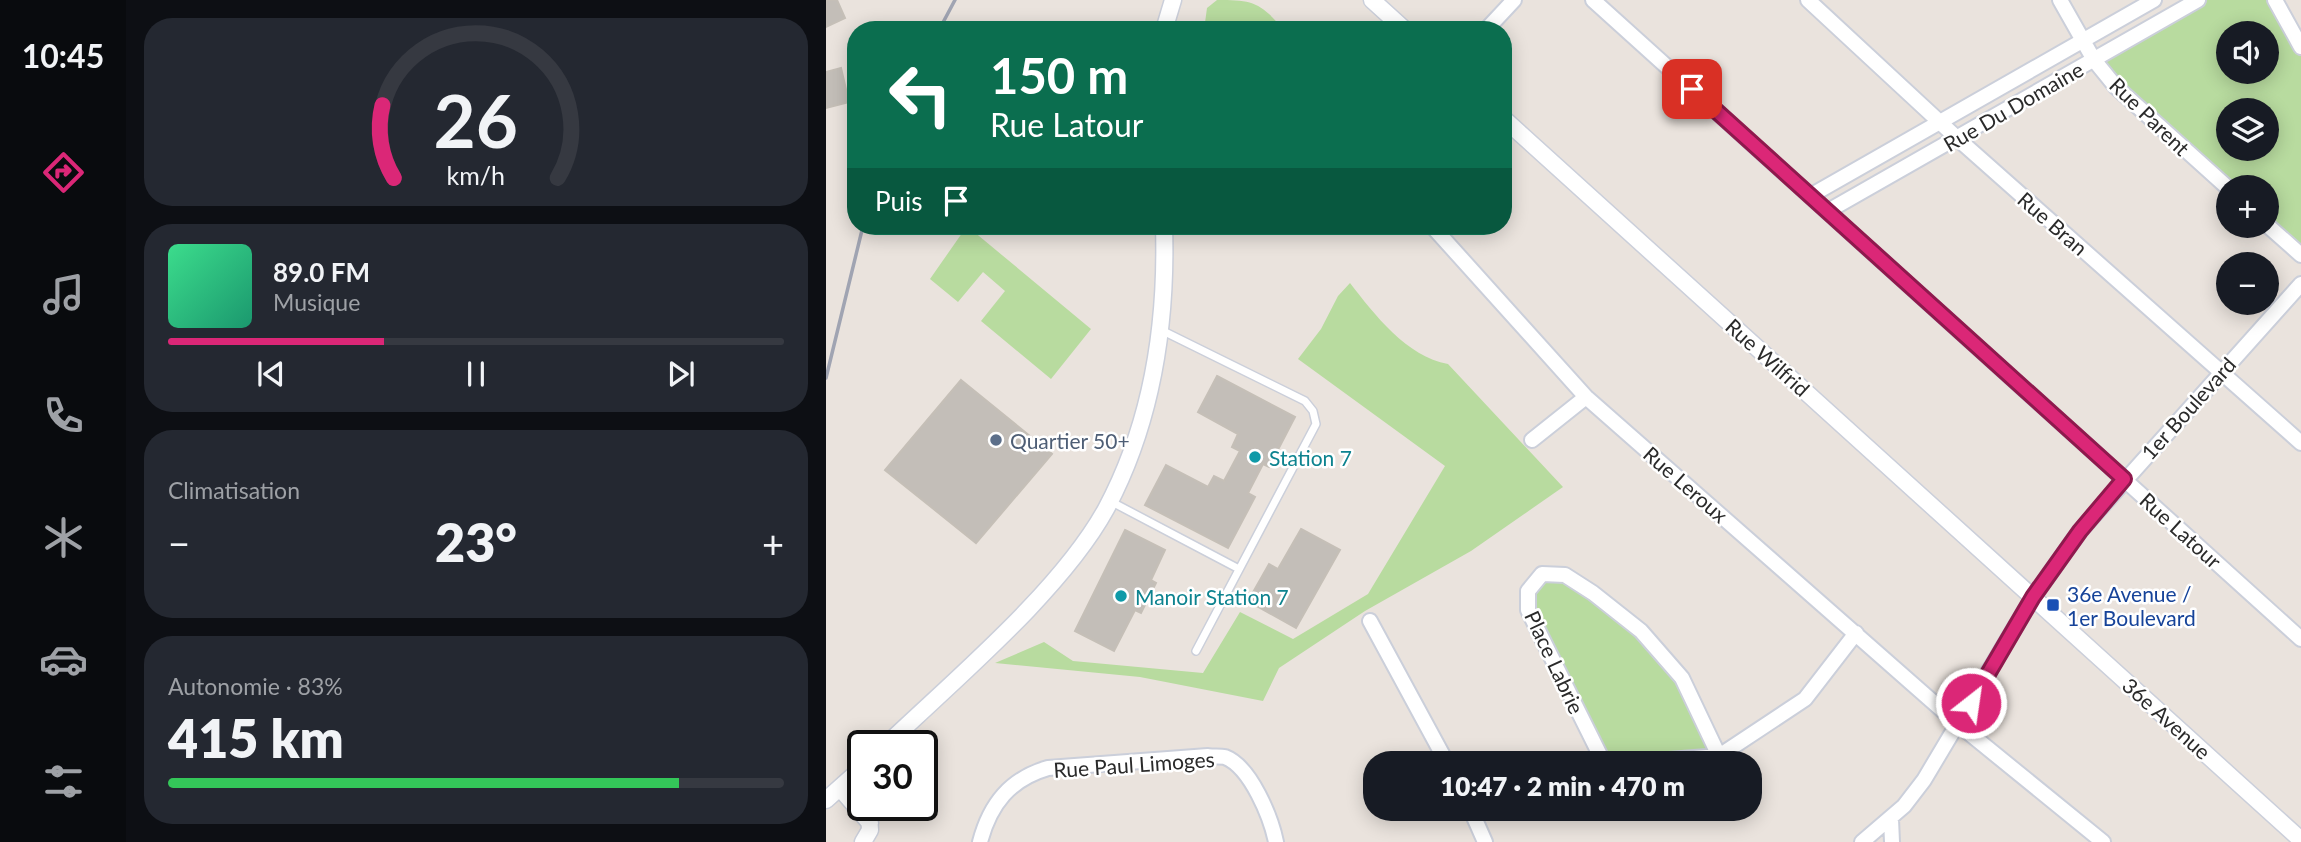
<!DOCTYPE html>
<html lang="fr">
<meta charset="utf-8">
<style>
:root{--surface:#171b24;--page:#242831;--text:#f1f3f6;--muted:#9ea1a6;--line:#363941;--accent:#db2777}
body{margin:0;font-family:Lato,sans-serif;background:var(--page);color:var(--text);height:100vh;display:flex;flex-direction:column;font-size:26px;white-space:nowrap}
*{box-sizing:border-box;margin:0}
p{font-size:23px;color:var(--muted)}
.icon{flex:none;width:38px;height:38px;fill:none;stroke:currentColor;stroke-width:2;stroke-linecap:round;stroke-linejoin:round}
.map{position:relative;flex:1;overflow:hidden}
.side{display:flex;flex-direction:column;gap:18px;padding:18px;background:#0d0f14;width:700px}
.side>*{flex:none}
.top-card{position:absolute;left:21px;top:21px;width:665px;height:214px;border-radius:28px;box-shadow:0 4px 18px #0003;background:#0b6e4f;color:#fff;overflow:hidden}
.buttons{position:absolute;left:1390px;top:21px;display:grid;gap:14px}
.buttons a{display:grid;place-items:center;width:63px;height:63px;border-radius:50%;background:var(--surface);box-shadow:0 4px 18px #0003;font-size:35px}
.speed{position:absolute;left:21px;top:730px;display:flex;gap:14px;font-size:35px;font-weight:700;text-align:center}
.speed>*{display:grid;place-content:center;width:91px;height:91px;border-radius:50%;background:var(--surface);box-shadow:0 4px 18px #0003;line-height:1}
.speed .limit{border:4px solid #111;border-radius:10px;background:#fff;color:#111}
.pin{position:absolute;display:grid;place-items:center;width:60px;height:60px;color:#fff;margin:-30px;border-radius:14px;box-shadow:0 4px 10px #0006}
.me{position:absolute;width:77px;margin:-38px;rotate:30deg;stroke-linejoin:round;filter:drop-shadow(0 0 5px #0008)}
.turn{display:flex;align-items:center;gap:24px;height:147px;padding:0 28px;font-size:32px}
.turn .icon{width:91px;height:91px;stroke-width:2.5}
.turn b{display:block;font-size:49px;line-height:60px}
.then{display:flex;align-items:center;height:66px;padding:0 28px;background:#0003;gap:14px;font-size:26px}
.big{font-size:52px;font-weight:800;line-height:1.1}
.side .tile{flex:1;display:flex;flex-direction:column;justify-content:center;gap:10px;min-width:0;padding:0 24px;border-radius:28px;background:var(--page)}
.side .dial{align-items:center;gap:0}
.dial svg{height:182px;overflow:visible;fill:none;stroke:var(--line);stroke-width:7;stroke-linecap:round;text-anchor:middle}
.dial text{fill:var(--text);stroke:none}
.song{display:flex;align-items:center;gap:21px}
.cover{width:84px;height:84px;border-radius:10px;background:linear-gradient(135deg,hsl(150 70% 55%),hsl(160 70% 35%))}
.played{height:7px;border-radius:4px;background:linear-gradient(90deg,var(--accent) 35%,var(--line) 35%)}
.keys{display:flex;justify-content:space-around;direction:ltr}
.heat{display:flex;justify-content:space-between;align-items:center;font-size:38px;direction:ltr}
.charge{height:10px;border-radius:5px;background:linear-gradient(90deg,#34c759 83%,var(--line) 0)}
.trip{position:absolute;left:537px;top:751px;width:399px;height:70px;border-radius:28px;background:var(--surface);box-shadow:0 4px 18px #0003;font-weight:800;line-height:70px;text-align:center}
main{display:flex;flex:1;min-height:0}
.menu{display:flex;flex-direction:column;width:126px;justify-content:space-around;align-items:center;background:#090b0e;color:var(--muted)}
.menu .icon{width:49px;height:49px}
.menu .selected{color:var(--accent)}
.menu b{font-size:32px;color:var(--text)}
.map>svg:first-child{display:block}
.green{fill:#b8db9f;fill-rule:evenodd}
.building{fill:#c3beb8;stroke:#c5bfb7;stroke-width:2}
.lines{fill:none;stroke-linecap:round;stroke-linejoin:round}
.service-casing{stroke:#cbcfda;stroke-width:10}
.minor-casing{stroke:#cbcfda;stroke-width:18}
.tertiary-casing{stroke:#cbcfda;stroke-width:19}
.service{stroke:#fff;stroke-width:7}
.minor{stroke:#fff;stroke-width:14}
.tertiary{stroke:#fff;stroke-width:16}
.rail{stroke:#a0a4b2;stroke-width:3.5}
.route-casing{stroke:#8e194d;stroke-width:18}
.route{stroke:#db2777;stroke-width:12}
.service-dot{fill:#5c6f8a;stroke:#fff;stroke-width:2.5}
.culture-dot{fill:#0f9aa8;stroke:#fff;stroke-width:2.5}
.transit-dot{fill:#1a4fb4;stroke:#fff;stroke-width:2.5}
.labels{text-anchor:middle;dominant-baseline:central;stroke-width:5;stroke-linejoin:round;paint-order:stroke}
.street-label{font-size:21px;fill:#2a2a2a;stroke:#fff}
.service-label{font-size:21px;fill:#4e5e75;stroke:#fff;text-anchor:start}
.culture-label{font-size:21px;fill:#0d838f;stroke:#fff;text-anchor:start}
.transit-label{font-size:21px;fill:#164399;stroke:#fff;text-anchor:start}
</style>
<main>
<nav class="menu">
<b>10:45</b>
<svg class="icon selected" aria-label="directions" viewBox="0 0 24 24"><path d="M12 3l9 9-9 9-9-9zM9 14v-3h6M13 9l2 2-2 2"/></svg>
<svg class="icon" aria-label="music" viewBox="0 0 24 24"><path d="M9 18V5l10-2v13"/><circle cx="6" cy="18" r="3"/><circle cx="16" cy="16" r="3"/></svg>
<svg class="icon" aria-label="phone" viewBox="0 0 24 24"><path d="M5 4h4l2 5-3 2q2 4 5 5l2-3 5 2v4C11 20 4 13 5 4z"/></svg>
<svg class="icon" aria-label="climate" viewBox="0 0 24 24"><path d="M12 3v18M4 7l16 10M4 17L20 7"/></svg>
<svg class="icon" aria-label="car" viewBox="0 0 24 24"><path d="M5 17H2v-5l4-1 3-4h7l3 4 3 1v5h-3M9 17h6M6 11h13"/><circle cx="7" cy="17" r="2"/><circle cx="17" cy="17" r="2"/></svg>
<svg class="icon" aria-label="filters" viewBox="0 0 24 24"><path d="M4 7h16M4 17h16"/><circle cx="9" cy="7" r="2"/><circle cx="15" cy="17" r="2"/></svg>
</nav>
<section class="side">
<div class="tile dial"><svg viewBox="0 0 100 80">
<path d="M14 69A42 42 0 1 1 86 69"/>
<path d="M14 69A42 42 0 0 1 9 37" stroke="#db2777"/>
<text x="50" y="56" font-size="32" font-weight="700">26</text>
<text x="50" y="72" font-size="11">km/h</text>
</svg></div>
<div class="tile">
<div class="song"><i class="cover"></i><div><b>89.0 FM</b><p>Musique</p></div></div>
<div class="played"></div>
<div class="keys"><svg class="icon" aria-label="previous" viewBox="0 0 24 24"><path d="M18 5L8 12l10 7zM5 5v14"/></svg><svg class="icon" aria-label="pause" viewBox="0 0 24 24"><path d="M8 5v14M16 5v14"/></svg><svg class="icon" aria-label="next" viewBox="0 0 24 24"><path d="M6 5l10 7-10 7zM19 5v14"/></svg></div>
</div>
<div class="tile"><p>Climatisation</p>
<div class="heat"><a>−</a><b class="big">23°</b><a>+</a></div>
</div>
<div class="tile"><p>Autonomie · 83%</p><b class="big">415 km</b><div class="charge"></div></div>
</section>
<div class="map">
<svg width="1475" height="842" viewBox="0 0 1475 842">
<rect width="100%" height="100%" fill="#eae3dd"/>
<path class="green" d="M391,0c36,0 43,2 67,30h-80l3,-22z
M1372,0h75l28,53v191l-35,-29v-28h-32l-140,-127zM1402,33h38v39h-38zM1402,110h38v39h-38z
M141,226l124,103 -40,50 -70,-58 24,-30 -22,-19 -25,30 -28,-23z
M524,283c24,31 57,74 98,81l115,123 -92,64 -106,60 -86,57 -16,33 -123,-24 -145,-14 49,-21 29,19 130,12 37,-61 53,27 75,-45 77,-128 -147,-107 23,-30 17,-33z
M716,574l51,19 89,85 37,78 -115,7 -76,-153z"/>
<path class="building" d="M0,0h11l8,18 -19,9z
M15,68l8,34 -23,6v-36z
M391,376l78,41 -26,50 -6,-3 -15,29 7,4 -27,51 -83,-43 21,-40 42,22 6,-11 10,5 16,-30 -8,-4 6,-13 -40,-22z
M135,380l91,74 -76,89 -91,-73z
M475,529l39,21 -44,78 -48,-27 21,-37 9,5z
M299,530l40,20 -14,30 5,3 -15,30 -6,-3 -21,41 -39,-20z"/>
<g class="lines">
<defs>
<path id="service" d="M335,330l144,71 8,10 3,13 -120,227
M284,501l129,68"/>
<path id="minor" d="M767,0l708,639
M982,0l150,139 343,304
M1234,0l34,60 22,27 112,101
M1449,0l26,47
M660,30l28,-30
M984,196l344,-196
M1002,211l370,-211
M1440,224l35,31
M606,226l154,171 372,327 145,118
M706,440l54,-43
M544,621l77,142
M778,763l-76,-153v-19l14,-17 23,1 28,18 48,38 41,47 37,78
M806,763l87,-7 86,-57 51,-66
M644,808l15,34
M1065,819l1,23
M154,842c10,-38 30,-63 68,-74l160,-12c5,1 12,0 17,1 26,10 46,61 51,85
M1036,842l42,-36 20,-26 109,-183 47,-66 221,-247"/>
<path id="tertiary" d="M546,0l33,30
M338,30l9,-30
M677,118l798,722
M59,746c69,-66 176,-155 221,-237 46,-86 61,-186 58,-283
M14,788l30,35
M0,800l37,-33
M37,842l7,-12 -1,-15"/>
</defs>
<use href="#service" class="service-casing"/>
<use href="#minor" class="minor-casing"/>
<use href="#tertiary" class="tertiary-casing"/>
<use href="#service" class="service"/>
<use href="#minor" class="minor"/>
<use href="#tertiary" class="tertiary"/>
<path class="rail" d="M113,30l16,-30
M0,378l37,-152"/>
</g>
<g class="lines">
<defs>
<path id="route" d="M866,89l432,390 -44,52 -47,66 -62,106"/>
</defs>
<use href="#route" class="route-casing"/>
<use href="#route" class="route"/>
</g>
<circle class="service-dot" cx="170" cy="440" r="7"/>
<g class="culture-dot">
<circle cx="429" cy="457" r="7"/>
<circle cx="295" cy="596" r="7"/>
</g>
<rect class="transit-dot" x="1220" y="598" width="14" height="14" rx="3.5"/>
<g class="labels">
<g class="street-label">
<text transform="translate(1187 106) rotate(-30)">Rue Du Domaine</text>
<text transform="translate(1324 116) rotate(44)">Rue Parent</text>
<text transform="translate(1227 223) rotate(41)">Rue Bran</text>
<text transform="translate(942 357) rotate(42)">Rue Wilfrid</text>
<text transform="translate(1362 408) rotate(-48)">1er Boulevard</text>
<text transform="translate(860 484) rotate(41)">Rue Leroux</text>
<text transform="translate(1355 530) rotate(42)">Rue Latour</text>
<text transform="translate(729 662) rotate(65)">Place Labrie</text>
<text transform="translate(1341 718) rotate(42)">36e Avenue</text>
<text transform="translate(308 764) rotate(-4)">Rue Paul Limoges</text>
</g>
<g class="service-label">
<text x="184" y="440">Quartier 50+</text>
</g>
<g class="culture-label">
<text x="443" y="457">Station 7</text>
<text x="309" y="596">Manoir Station 7</text>
</g>
<g class="transit-label">
<text x="1241" y="593">36e Avenue /<tspan x="1241" dy="24">1er Boulevard</tspan></text>
</g>
</g>
</svg>
<div class="buttons">
<a><svg class="icon" aria-label="sound" viewBox="0 0 24 24"><path d="M4 9h4l5-4v14l-5-4H4zM17 9q2 3 0 6"/></svg></a>
<a><svg class="icon" aria-label="layers" viewBox="0 0 24 24"><path d="M12 4l9 5-9 5-9-5zM3 14l9 5 9-5"/></svg></a>
<a>+</a>
<a>−</a>
</div>
<div class="speed"><div class="limit">30</div></div>
<div class="pin" style="left:866px;top:89px;background:#d93025"><svg class="icon" aria-label="arrive" viewBox="0 0 24 24"><path d="M6 21V4h12l-3 4 3 4H6"/></svg></div>
<svg class="me" style="left:1145px;top:703px" viewBox="-20 -20 40 40"><circle r="17" fill="#db2777" stroke="#fff" stroke-width="3"/><path d="M0-11L8 9 0 5-8 9z" fill="#fff"/></svg>
<div class="trip">10:47 · 2 min · 470 m</div>
<div class="top-card">
<div class="turn"><svg class="icon" aria-label="left" viewBox="0 0 24 24"><path d="M17 20v-9H6M10 6l-5 5 5 5"/></svg><div><b>150 m</b>Rue Latour</div></div>
<div class="then">Puis<svg class="icon" aria-label="arrive" viewBox="0 0 24 24"><path d="M6 21V4h12l-3 4 3 4H6"/></svg></div>
</div>
</div>
</main>
